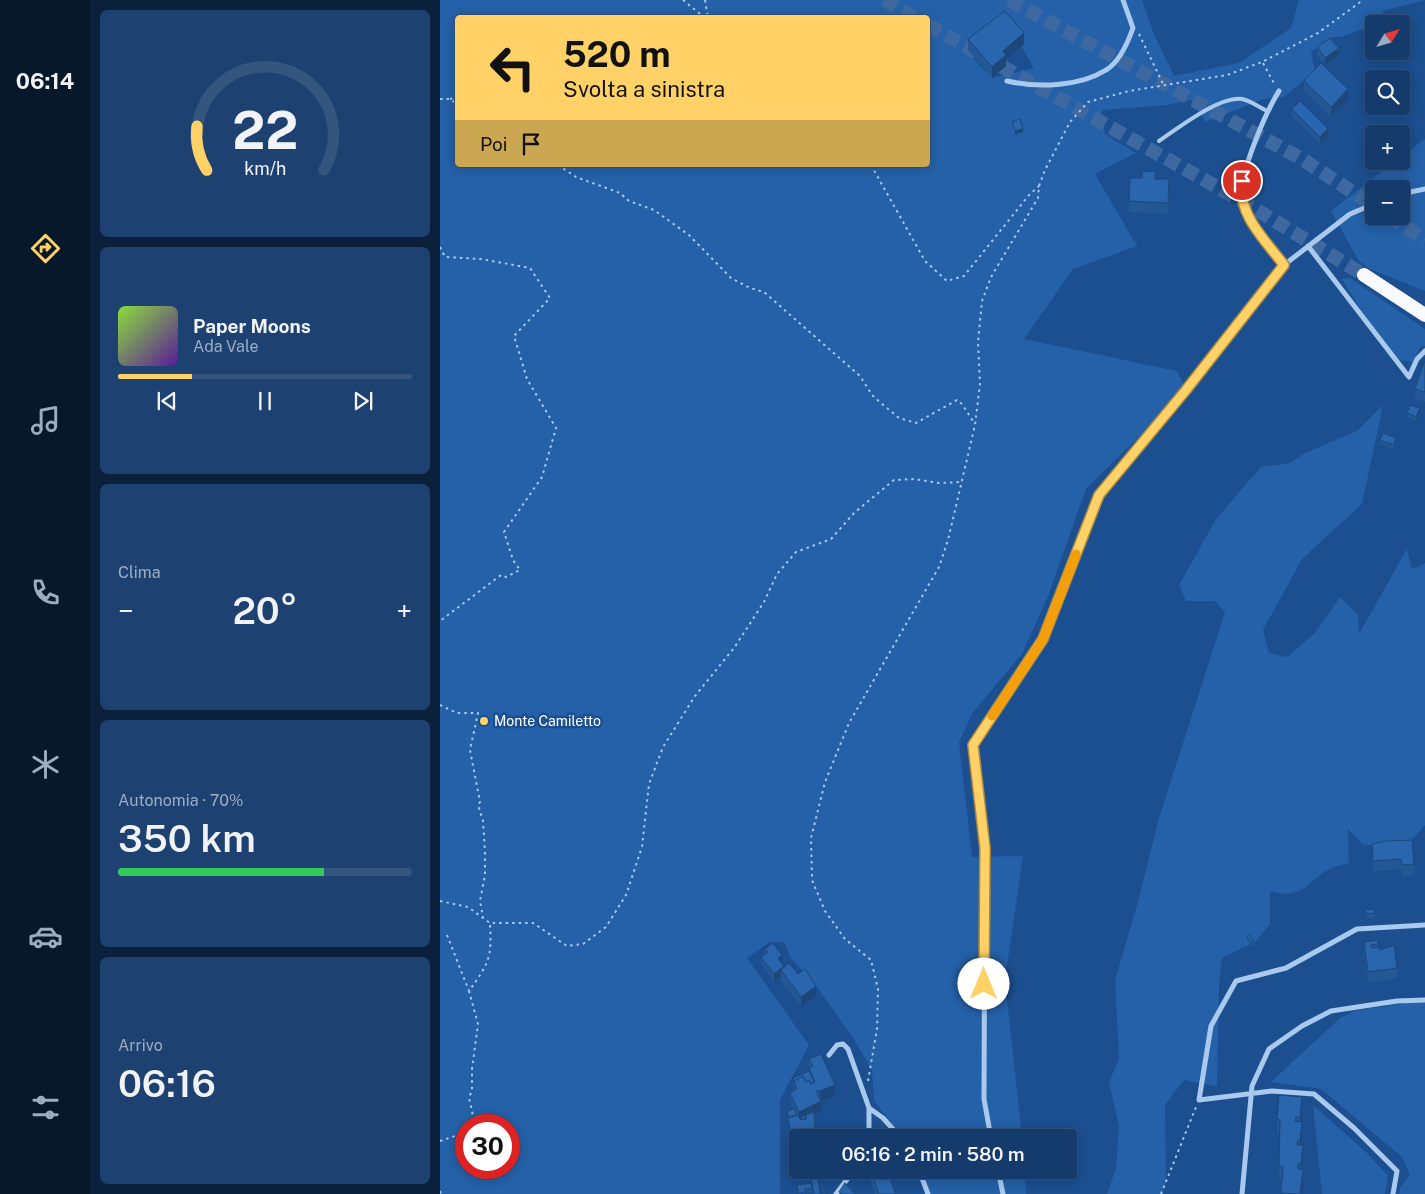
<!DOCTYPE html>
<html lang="it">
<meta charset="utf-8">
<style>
:root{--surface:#143b6b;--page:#1d4271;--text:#f1f3f6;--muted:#9dadc1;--line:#33557e;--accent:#ffd166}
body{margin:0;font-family:"Public Sans",sans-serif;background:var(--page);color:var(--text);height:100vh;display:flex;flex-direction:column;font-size:19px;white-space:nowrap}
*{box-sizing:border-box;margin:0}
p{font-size:16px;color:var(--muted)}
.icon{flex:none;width:28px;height:28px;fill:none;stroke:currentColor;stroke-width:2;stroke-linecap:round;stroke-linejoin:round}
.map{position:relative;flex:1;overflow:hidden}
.drawer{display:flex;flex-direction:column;gap:10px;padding:10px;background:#0b203b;width:350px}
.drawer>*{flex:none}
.banner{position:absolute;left:15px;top:15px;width:475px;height:152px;border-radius:5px;box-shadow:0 2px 12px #0003,0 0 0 1px var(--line);background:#ffd166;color:#111;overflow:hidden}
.needle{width:32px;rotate:53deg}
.buttons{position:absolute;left:925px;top:15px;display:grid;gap:10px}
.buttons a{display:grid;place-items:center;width:45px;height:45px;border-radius:5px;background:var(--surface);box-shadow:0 2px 12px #0003,0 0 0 1px var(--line);font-size:25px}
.speed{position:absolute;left:15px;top:1114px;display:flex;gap:10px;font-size:25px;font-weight:700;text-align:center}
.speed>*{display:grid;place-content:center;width:65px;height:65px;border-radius:50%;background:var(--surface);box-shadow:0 2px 12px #0003,0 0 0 1px var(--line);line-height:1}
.speed .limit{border:8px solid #d22;background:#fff;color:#111}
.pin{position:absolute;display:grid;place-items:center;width:42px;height:42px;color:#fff;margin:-21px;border:2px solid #fff;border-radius:50%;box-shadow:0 1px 5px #0007}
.me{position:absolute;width:55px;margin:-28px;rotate:0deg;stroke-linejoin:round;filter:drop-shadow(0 0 4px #0008)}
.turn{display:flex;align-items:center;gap:18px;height:105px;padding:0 25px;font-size:22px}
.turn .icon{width:65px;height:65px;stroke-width:2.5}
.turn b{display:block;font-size:35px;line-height:42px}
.then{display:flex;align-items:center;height:48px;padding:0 25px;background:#0003;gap:10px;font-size:19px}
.big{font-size:38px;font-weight:600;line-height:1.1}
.drawer .card{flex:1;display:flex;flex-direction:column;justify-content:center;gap:8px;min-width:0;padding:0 18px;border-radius:8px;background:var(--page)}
.drawer .dial{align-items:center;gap:0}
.dial svg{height:130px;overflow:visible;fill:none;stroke:var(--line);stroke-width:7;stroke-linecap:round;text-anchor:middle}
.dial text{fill:var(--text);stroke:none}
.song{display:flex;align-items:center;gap:15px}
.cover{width:60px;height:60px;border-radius:8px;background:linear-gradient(135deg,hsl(90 70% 55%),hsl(270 70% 35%))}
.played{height:5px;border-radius:2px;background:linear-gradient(90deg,var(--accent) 25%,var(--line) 25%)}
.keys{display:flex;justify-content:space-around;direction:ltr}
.heat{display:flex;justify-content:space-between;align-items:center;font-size:28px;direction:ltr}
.charge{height:8px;border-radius:4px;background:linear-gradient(90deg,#34c759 70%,var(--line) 0)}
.trip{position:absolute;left:349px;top:1129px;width:288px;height:50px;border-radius:5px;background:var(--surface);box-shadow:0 2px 12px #0003,0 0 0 1px var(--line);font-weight:600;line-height:50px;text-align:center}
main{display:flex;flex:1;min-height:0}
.menu{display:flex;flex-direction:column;width:90px;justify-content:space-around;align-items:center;background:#08182b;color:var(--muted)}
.menu .icon{width:35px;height:35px}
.menu .active{color:var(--accent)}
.menu b{font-size:22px;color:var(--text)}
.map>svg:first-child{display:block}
.green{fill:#2461a8;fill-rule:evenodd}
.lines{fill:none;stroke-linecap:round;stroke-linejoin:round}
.trunk-tunnel{stroke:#3d69a0;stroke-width:14;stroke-dasharray:14 7;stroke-linecap:butt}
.path{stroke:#a9c9ee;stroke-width:2;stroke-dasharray:2.5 4;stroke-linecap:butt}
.service{stroke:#a9c9ee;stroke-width:4}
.minor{stroke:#a9c9ee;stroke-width:5}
.trunk{stroke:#f8faff;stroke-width:14}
.wall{fill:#245895}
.shaded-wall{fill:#1d4779}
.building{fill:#2a66ad;stroke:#1d4779}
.route-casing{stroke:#a68842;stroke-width:12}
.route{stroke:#ffd166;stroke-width:9}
.slow{stroke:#f59e0b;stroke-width:9}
.poi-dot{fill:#ffd166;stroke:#1b4f8f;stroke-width:2}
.labels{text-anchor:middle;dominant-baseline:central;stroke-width:5;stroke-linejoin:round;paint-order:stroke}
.poi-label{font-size:14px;fill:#fff;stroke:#1b4f8f;text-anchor:start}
</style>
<main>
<nav class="menu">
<b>06:14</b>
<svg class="icon active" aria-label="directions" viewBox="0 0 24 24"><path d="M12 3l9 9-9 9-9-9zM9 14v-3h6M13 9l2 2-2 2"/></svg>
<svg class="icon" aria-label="music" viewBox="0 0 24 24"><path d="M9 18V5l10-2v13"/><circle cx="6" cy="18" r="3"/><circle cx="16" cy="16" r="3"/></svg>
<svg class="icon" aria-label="phone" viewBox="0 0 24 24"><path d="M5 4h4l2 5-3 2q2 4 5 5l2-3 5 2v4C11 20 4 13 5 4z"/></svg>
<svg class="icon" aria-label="climate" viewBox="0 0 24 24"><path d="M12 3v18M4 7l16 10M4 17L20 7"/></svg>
<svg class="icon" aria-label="car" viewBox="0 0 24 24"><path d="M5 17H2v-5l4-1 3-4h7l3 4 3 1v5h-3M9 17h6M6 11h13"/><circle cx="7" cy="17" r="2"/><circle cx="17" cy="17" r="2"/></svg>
<svg class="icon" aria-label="filters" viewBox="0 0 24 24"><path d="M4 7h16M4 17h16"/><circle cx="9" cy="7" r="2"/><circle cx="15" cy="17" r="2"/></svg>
</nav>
<section class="drawer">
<div class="card dial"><svg viewBox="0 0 100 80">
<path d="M14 69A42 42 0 1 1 86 69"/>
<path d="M14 69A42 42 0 0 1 8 42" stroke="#ffd166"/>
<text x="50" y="56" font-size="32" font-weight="700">22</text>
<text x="50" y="72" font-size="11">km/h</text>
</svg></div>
<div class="card">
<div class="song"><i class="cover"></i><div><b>Paper Moons</b><p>Ada Vale</p></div></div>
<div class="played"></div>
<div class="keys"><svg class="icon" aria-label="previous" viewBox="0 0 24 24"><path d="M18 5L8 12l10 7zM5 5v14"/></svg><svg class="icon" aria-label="pause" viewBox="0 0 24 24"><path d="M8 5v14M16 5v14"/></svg><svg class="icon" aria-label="next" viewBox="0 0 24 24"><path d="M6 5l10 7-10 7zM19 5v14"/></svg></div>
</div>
<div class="card"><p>Clima</p>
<div class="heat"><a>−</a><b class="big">20°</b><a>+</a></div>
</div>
<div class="card"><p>Autonomia · 70%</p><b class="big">350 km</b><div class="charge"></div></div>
<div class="card"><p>Arrivo</p><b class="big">06:16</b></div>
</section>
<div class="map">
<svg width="985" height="1194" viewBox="0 0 985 1194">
<rect width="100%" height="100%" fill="#1b4f8f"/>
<path class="green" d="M0,0h702l11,32 21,44 65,-13 52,-35 8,-28h126l-42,11 1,13h-10v5l-14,1 -19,7h-9l-21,15 4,19 -31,26 -21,2 -57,23 -15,-22 -24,5 -65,5 3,24 31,19 -41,21 42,72 -64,23 -49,70 153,32 9,19 -100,99 -39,110 -25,55 -49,58 -14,30 13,115 51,-1 -18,124 17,157h-119l-29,-36 -2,-31 -19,-32 -37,-52 -25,-28 -7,-16h-14l-23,16 62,87 -29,55v94h-340zM564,16l30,52 -42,10 -27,-28zM18,18h470v147h-470zM26,1125h43v43h-43z
M985,139v152l-55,-22 -11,-8 -28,-50 64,-50h6v-4zM934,189h27v27h-27z
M910,278l75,51v17l-5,1 -7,15 -13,-2 -15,-11 -43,-70z
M943,405l-21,99 -60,55 -39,71 6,23 18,4 28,-24 25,-36 18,18 1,19 48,-85 4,18 4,1 10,-5v262l-17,19 -44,1 -16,-16 1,34c-4,1 -11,2 -15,4 -26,11 -30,35 -64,24v33l-15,18 -33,16 -3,26 -2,102 -33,-6 -19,25 1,78 -4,11h-55l9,-26 3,-42 -10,-44 10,-23 -4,-79 23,-78 21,-84 66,-206 -10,-11h-29l-7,-16 37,-66 45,-52 29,-4 15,-10 52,-22z
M985,1000v194h-26l1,-6 10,-13 -8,-18 -81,-68 -50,-7 69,-64 14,-7z
M873,1105l53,47 22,24 -3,18h-63z
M481,1170h103l2,24h-95z"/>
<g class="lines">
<path class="trunk-tunnel" d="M444,0l31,18
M569,0l293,159 72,47
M488,25l314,176 122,74
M949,216l36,24"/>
<path class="path" d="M243,0l22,18
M265,0l3,18
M699,34l25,52
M823,63l12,22
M0,99h9l9,5
M10,99l8,-2
M118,165l18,12 44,16 9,8 25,9 35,25 42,43 19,10 14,4 96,84 12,19 9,8 18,15 17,5 41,-23 5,4 13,20
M431,165l54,96 22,20 17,-5 65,-81 10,-9
M0,247l5,10 36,2 49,9 20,30 -36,38 13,43 29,49 -14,49 -38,55 9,28 7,10 -14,7 -5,-2 -61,46
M0,705l17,8h21l-8,37 10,52 -2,3 5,16 2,31v23l-5,26 3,16
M0,901l28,6 22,16h43l34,23 16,-2 23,-17 20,-32 16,-48 7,-63 14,-37 32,-51 39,-48 30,-46 13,-28 19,-22 35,-13 23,-26 40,-33 20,-1 25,4 22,-1
M7,935l22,56
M428,1081l9,-52 1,-40 -7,-29 -26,-21 -20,-28 -13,-31 -1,-42 14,-56 24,-59 90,-156 9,-27 27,-115 5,-41 -2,-42 4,-41 9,-24 47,-79 1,-12 6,-16 25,-48 18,-20 41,-11 98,-16 35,-13 56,-29 45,-33
M29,1125l5,-5 -5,-22 3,-8v-21l6,-45 -9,-33c20,-28 23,-33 21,-68
M0,1141l18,-6 8,-8
M0,1191l1,3
M721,1194l35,-87"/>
<path class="service" d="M719,141c19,-13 60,-45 83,-42 9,2 17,8 25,12"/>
<path class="minor" d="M567,81c30,7 72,6 99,-11 14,-8 22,-28 27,-42l-10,-28
M839,91c-13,21 -44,91 -37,113 8,23 28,43 42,61
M961,194l24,-5
M868,246l101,131 8,-18 8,-8
M389,1055l8,-10 6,-1 5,5 21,59v30
M429,1108l14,10 18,20
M551,1138l-7,-39 1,-251 -12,-103 70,-106 56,-144 87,-105 98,-125 66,-51 24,-10
M479,1170l9,24
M558,1170l5,24
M396,1194l18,-24
M802,1194l10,-108 17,-37 33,-23 29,-15 66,-10 28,-1
M953,1194l4,-23 -43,-43 -40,-34 -42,-3 -73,9 12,-74 25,-45 50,-13 71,-39 68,-4"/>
<path class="trunk" d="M924,275l61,40"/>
</g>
<path class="wall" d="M528,39l56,5 -18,15v7l-14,12 -24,-28z
M877,47l22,9 -14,9 -8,-11z
M864,81l44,19 -17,17 -27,-26z
M852,109l36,27 -8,8 -28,-28z
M716,179l13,11 -1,24 -39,-2v-11z
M985,363v39l-10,-3v-10z
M980,412l-4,9 -9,-4v-4z
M940,440l16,1 -3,8 -13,-5z
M932,844l42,20v11l-12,1 -1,-7 -28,3z
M934,909l1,8 -9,1 -1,-8z
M807,937l7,7 -3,2 -4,-6z
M924,942l14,2v4l2,2 17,18v10l-29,5 -4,-31z
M325,949l17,13v1l2,4 14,7 18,22 -15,11 -20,-26v-5l-7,5 -13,-17v-7l4,-4z
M369,1059l26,36 -14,7v10l-7,3 1,17h16l1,6h-34v3h-7l-3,-22 -1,-3v-4l6,-3 -3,-6v-10l4,-2 -1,-13 16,-7z
M862,1111l-1,11 1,14 -1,9 2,14 -1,35h-21l1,-14h-3l1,-46 -3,-1v-14z
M358,1170h40v8l-20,2 2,14h-7l-1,-2 -6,1v1h-8l-1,-9 14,-2 -1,-4 -7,2 -1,-3h-3z
M427,1170h19l10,24h-21l-8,-21z
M462,1170h6l2,9 -4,2z"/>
<path class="shaded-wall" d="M584,33v11l-18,15v7l-14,12v-11l11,-16z
M899,48v8l-14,9v-7z
M908,89v11l-17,17v-10z
M583,129v3l-8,3v-4z
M888,129v7l-8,8v-7z
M980,408v4l-4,9v-4z
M342,955v7l-4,3v-7z
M344,966v7l-3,-3v6l-7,5v-7z
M376,986v10l-15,11v-10z
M395,1085v10l-14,7v10l-21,10 -1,-2v-8l21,-10v-11z
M862,1097v14l-2,20v-14z
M862,1122v14l-2,18v-14z
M863,1145v14l-2,19v-14z
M365,1170h11v8l-6,-6v7l-7,2v-10z
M863,1170v14l-1,10h-2z
M470,1175v4l-4,2v-4z"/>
<path class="building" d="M565,11l19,22 -21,18 3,4 -14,12 -24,-28z
M890,38l9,10 -14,10 -8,-11z
M881,63l27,26 -17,18 -27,-26z
M860,101l28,28 -8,8 -28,-28z
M580,119l3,10 -8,2 -3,-9z
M702,171l14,1 -1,7h14l-1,24 -39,-2 1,-23h12z
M984,362l1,1v29l-10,-3z
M970,405l10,3 -4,9 -9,-4z
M943,433l13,5 -3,7 -13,-5z
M972,840l2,24 -12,1 -1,-6 -28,2 -1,-17 14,-3z
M934,909l1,4 -9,1 -1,-4z
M809,935l5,6 -3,1 -4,-5z
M938,940v4l-7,1 1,3 7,-1 1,3 14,-5 3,23 -29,4 -4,-30z
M333,943l9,12 -4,3 6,8 -10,8 -13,-17 7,-5 -3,-3z
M349,963l9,11 7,-5 11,17 -15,11 -20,-27z
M381,1054l14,31 -15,6h-4l5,10 -22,11 -9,-19 7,-4 -3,-8 9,-5 3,6 3,-2 2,4 4,-2 -6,-14 4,-2 -4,-7z
M369,1071l5,11 -3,2 -2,-4 -3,2 -3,-6 -9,5 -1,-3z
M839,1095l23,2 -2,20h-4l-1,4 7,1 -2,18h-2l-1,5h6l-2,19h-3v5l5,1 -3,24 -19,-1 2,-26 -4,-1 1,-46 -3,-1z
M354,1108l3,7 -8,2 -2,-5z
M374,1112l1,22h-24l-3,-16 10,-3 2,4h6v-4z
M365,1115l1,4h-6v-1z
M374,1132h17l1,5h-17z
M430,1170h16l10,24h-17z
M463,1170h5l2,5 -4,2z
M376,1171l1,2 3,21h-6l-4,-22z
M371,1183l1,5 -7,1 1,5h-2l-1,-2 -4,2 -2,-9z
M405,1183l10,11h-13l-3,-2z
M387,1192v2h-6v-1z"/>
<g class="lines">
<defs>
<path id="route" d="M544,984l1,-136 -12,-103 70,-106 56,-144 87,-105 98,-125c-19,-25 -47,-51 -42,-84"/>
</defs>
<use href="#route" class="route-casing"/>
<use href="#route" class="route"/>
<path class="slow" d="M552,716l51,-77 33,-85"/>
</g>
<circle class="poi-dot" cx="44" cy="721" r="5"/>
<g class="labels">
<g class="poi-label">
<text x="54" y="721">Monte Camiletto</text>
</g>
</g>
</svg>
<div class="buttons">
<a><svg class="needle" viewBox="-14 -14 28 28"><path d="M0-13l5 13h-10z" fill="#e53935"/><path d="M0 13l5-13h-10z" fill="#9dadc1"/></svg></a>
<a><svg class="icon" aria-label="search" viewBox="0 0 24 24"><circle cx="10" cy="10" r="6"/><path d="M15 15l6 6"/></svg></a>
<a>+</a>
<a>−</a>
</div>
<div class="speed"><div class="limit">30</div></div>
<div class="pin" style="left:802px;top:181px;background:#d93025"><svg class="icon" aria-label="arrive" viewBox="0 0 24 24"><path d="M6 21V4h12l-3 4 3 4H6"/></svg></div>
<svg class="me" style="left:544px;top:984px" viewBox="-20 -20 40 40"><circle r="19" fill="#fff"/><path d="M0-13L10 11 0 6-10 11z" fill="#ffd166"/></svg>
<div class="trip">06:16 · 2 min · 580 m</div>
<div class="banner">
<div class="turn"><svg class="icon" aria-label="left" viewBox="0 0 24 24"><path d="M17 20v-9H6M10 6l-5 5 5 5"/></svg><div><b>520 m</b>Svolta a sinistra</div></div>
<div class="then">Poi<svg class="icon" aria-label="arrive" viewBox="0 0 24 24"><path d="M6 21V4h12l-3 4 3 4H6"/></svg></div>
</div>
</div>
</main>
